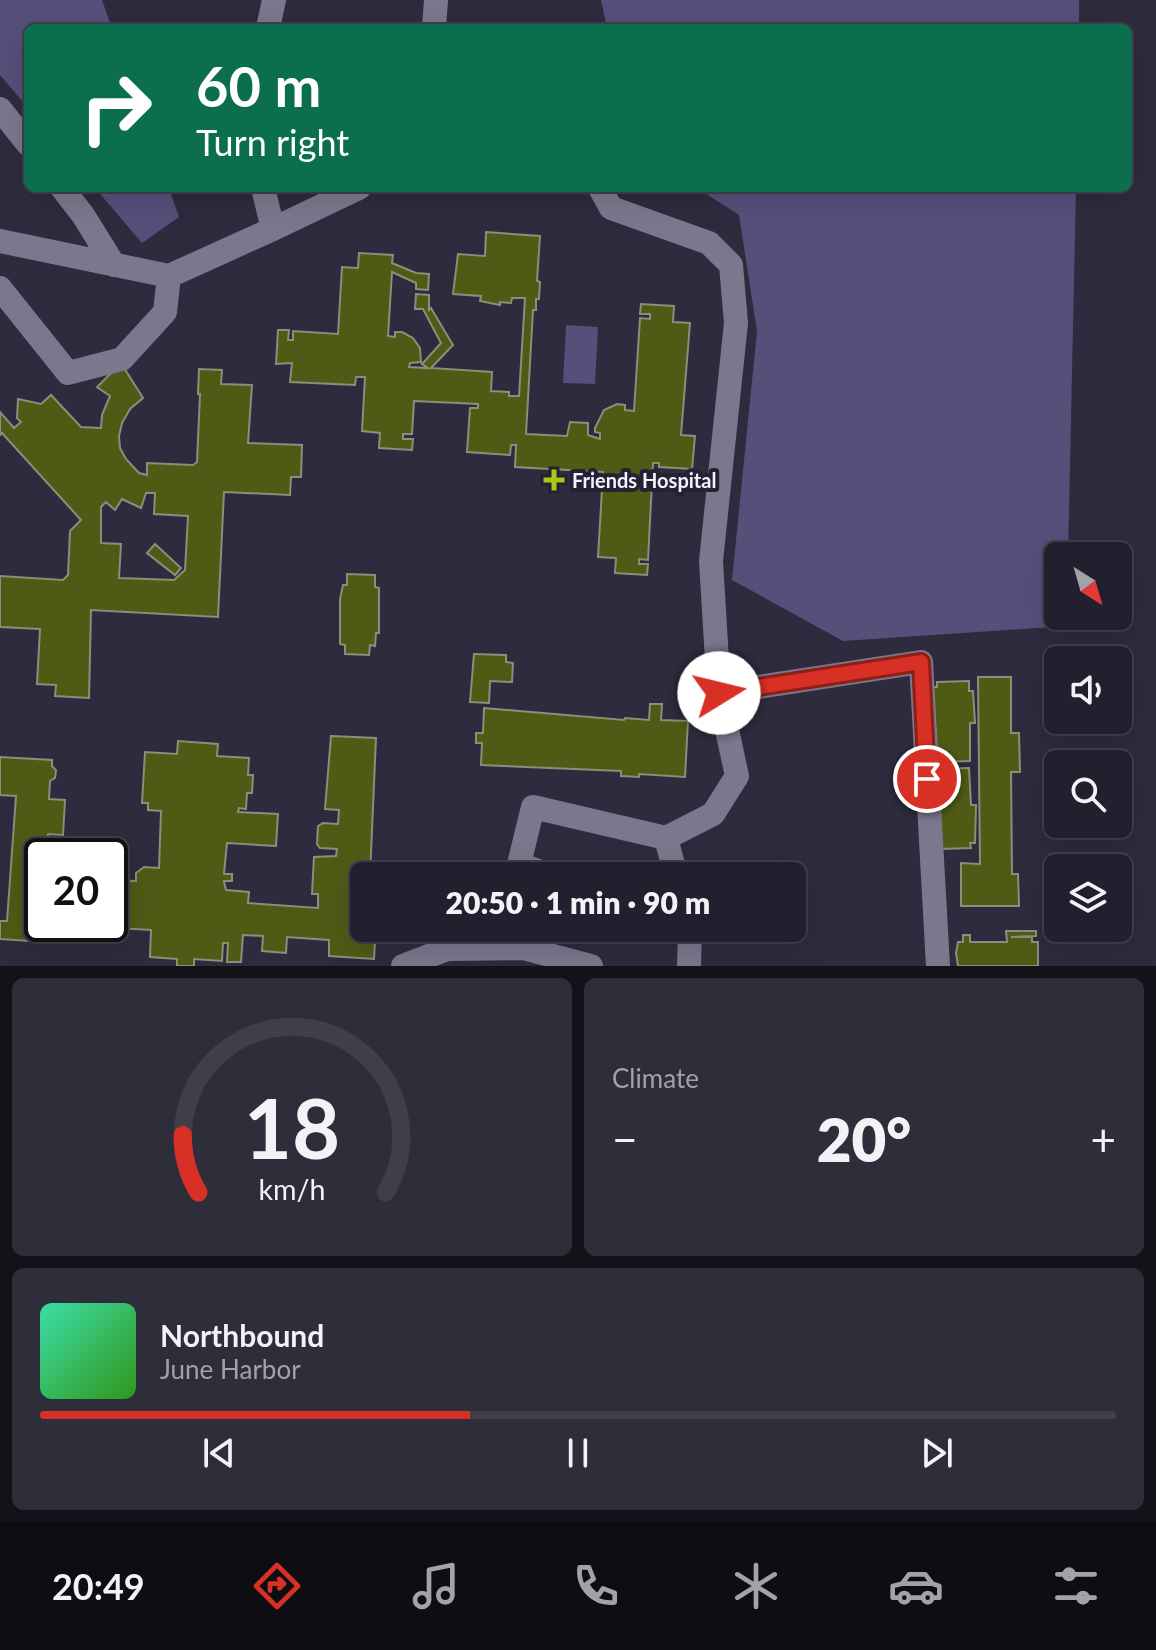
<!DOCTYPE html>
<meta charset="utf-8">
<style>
:root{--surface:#22202e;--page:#2e2d3a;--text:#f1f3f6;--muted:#a2a3aa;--line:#3f3e4a;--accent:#d93025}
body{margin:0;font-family:Lato,sans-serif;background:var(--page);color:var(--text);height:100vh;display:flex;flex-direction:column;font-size:30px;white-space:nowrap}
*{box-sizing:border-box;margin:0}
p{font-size:26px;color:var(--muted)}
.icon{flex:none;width:44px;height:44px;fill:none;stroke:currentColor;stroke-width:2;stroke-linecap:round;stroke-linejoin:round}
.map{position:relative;height:966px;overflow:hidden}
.sheet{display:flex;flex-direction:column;gap:12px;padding:12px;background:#131219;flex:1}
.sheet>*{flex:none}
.top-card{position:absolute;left:24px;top:24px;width:1108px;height:168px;border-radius:12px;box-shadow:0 8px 32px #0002,0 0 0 2px var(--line);background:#0b6e4f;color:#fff;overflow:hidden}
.needle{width:52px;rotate:143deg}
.buttons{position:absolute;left:1044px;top:542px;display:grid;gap:16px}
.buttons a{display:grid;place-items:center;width:88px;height:88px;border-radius:12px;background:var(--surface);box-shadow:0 8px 32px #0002,0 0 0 2px var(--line);font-size:40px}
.speed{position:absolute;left:24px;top:838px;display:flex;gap:16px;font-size:40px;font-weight:700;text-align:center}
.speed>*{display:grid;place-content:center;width:104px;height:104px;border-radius:50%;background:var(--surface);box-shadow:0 8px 32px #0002,0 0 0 2px var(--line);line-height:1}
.speed .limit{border:4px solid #111;border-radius:12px;background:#fff;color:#111}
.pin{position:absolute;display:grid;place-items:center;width:68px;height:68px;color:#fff;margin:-34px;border:4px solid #fff;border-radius:50%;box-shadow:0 2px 8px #0007}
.me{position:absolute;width:88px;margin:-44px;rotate:81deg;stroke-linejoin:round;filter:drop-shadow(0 0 6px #0008)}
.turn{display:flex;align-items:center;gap:28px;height:168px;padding:0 40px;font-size:36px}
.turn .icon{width:104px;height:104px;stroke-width:2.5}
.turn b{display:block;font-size:56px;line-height:68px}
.big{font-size:60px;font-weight:800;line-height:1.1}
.sheet .card{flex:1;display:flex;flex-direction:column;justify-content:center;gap:12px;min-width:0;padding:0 28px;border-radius:12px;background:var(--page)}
.sheet .dial{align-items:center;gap:0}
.dial svg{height:208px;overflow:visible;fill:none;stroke:var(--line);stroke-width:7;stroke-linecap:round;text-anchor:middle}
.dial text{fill:var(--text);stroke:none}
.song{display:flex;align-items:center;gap:24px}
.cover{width:96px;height:96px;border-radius:12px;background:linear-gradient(135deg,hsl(160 70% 55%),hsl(110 70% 35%))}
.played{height:8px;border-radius:4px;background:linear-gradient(90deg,var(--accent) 40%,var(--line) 40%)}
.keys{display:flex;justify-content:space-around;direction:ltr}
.heat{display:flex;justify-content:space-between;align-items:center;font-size:44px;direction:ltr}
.sheet .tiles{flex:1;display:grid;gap:12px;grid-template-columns:1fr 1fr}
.card:last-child{grid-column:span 2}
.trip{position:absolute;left:350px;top:862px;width:456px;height:80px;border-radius:12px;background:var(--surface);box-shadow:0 8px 32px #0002,0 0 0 2px var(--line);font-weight:800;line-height:80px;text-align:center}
.tabs{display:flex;height:128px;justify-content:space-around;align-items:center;background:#0e0d12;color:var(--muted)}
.tabs .icon{width:56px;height:56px}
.tabs .selected{color:var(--accent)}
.tabs b{font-size:36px;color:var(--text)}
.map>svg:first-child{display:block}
.green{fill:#54507a}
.building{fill:#4f5b15;stroke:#898f7a;stroke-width:2;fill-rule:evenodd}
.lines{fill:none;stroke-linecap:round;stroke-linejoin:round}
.minor{stroke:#7a788d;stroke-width:24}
.route-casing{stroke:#8d1f18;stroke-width:20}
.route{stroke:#d93025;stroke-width:14}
.poi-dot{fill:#abc615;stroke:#232232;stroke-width:3}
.labels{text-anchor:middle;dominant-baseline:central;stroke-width:8;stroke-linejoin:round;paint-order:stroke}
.poi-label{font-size:20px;font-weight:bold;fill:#f3f2fe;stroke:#232232;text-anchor:start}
</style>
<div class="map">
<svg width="1156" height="966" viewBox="0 0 1156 966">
<rect width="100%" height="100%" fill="#2d2b3d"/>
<path class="green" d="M0,0h102l10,28h-84v80l-28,-33z
M601,0h478v28h-472z
M95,188h74l10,29 -37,26z
M697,188h379l-8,368h-10v60h9v10l-224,15 -111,-61 25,-249 -18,-116z
M566,325l32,2 -3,57 -32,-1z"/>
<path class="building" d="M486,232l54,4 -3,45 3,1 -1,17h-3v11h-3l-7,124 41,2 3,-14 18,1v12l12,4v-6l-5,-1v-4l9,-18 13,-6 8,1v5l9,1 6,-93 10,1v-5h-10l1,-10 33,2 -1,16 17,1 -9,112 14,1 -3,33 -33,-2v-4h-6l-5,97 -9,-1v5h9l-1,11 -32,-2 1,-15 -18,-1 5,-85 -88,-5 1,-22h-5l-1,10 -43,-3 3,-44h8v-4l-64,-3 -2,33h-9v5h10l-1,11 -33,-2 1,-15 -18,-2 3,-54h-9l-1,8 -65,-3 2,-19 -16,1 2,-34h11l-1,10h5v-9l45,3 4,-67 16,1 1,-15 34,2 -1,8 24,10 13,1 -1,16 -12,-1v-6l-24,-11 -4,64 7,1v-5h7l11,6 7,10 1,14 -11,1 -1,4 19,1 -6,-4 19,-21 -18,-34h-8l1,-15 13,1v15l2,-2 22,37 -22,23 61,4 -1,19 18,1v4h10l6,-98h-13l-1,5 -11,-1v3l-20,-4 1,-5 -28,-2 5,-40 27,2z
M121,363l22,35 -13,11 -8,14 -3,13 1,12 6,11 13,14 8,2v-12l46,2 4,-3 3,-68h-2l1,-25 23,1 -1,14 31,1 -4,58 54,2 -1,32h-10l-1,18 -66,-3 -6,125 -127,-7 -2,88 -34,-2 1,-11 -19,-1 3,-55 -40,-2v-51l63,4 5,-5 2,-44 11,-11 -79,-87 -2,2v-23l14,16 7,-6 -4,-4 1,-19 23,5 10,-9 30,32 20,1 1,-13 8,-19 -13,-9zM146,493h9l-1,21 34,2 -3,54 -11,10 -55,-2 2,-34 -20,-1v-36l5,-5 9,8 7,-11 19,9z
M155,544l26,24 -6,7 -28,-22z
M347,574l28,1v12l4,1v45h-3l-1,13 -5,-1 -1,10 -24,-1v-9l-5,-1v-45l3,-14h4z
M474,654l32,1v7l7,1 -1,19 -22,-1 -1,22 -19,-1z
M978,677h33v56h8l1,39h-9l1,102h6l1,32h-58v-43l19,1z
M969,681v10h4l2,32h-5v38l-32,1 -6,-75h5v-5z
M650,704h12l-1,16 27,1 -3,56 -46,-3v3l-18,-1v-5l-140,-6 1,-22h-6v-10h7l1,-25 140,12 1,-2 24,2z
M331,736l45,2 -6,138h-6v52h6l-1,14h6l-1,17 -45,-3v-16l-42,-3 -1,16 -24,-2 1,-15 -20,-1 -2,27h-14l1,-19h-5l-1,18 -28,-2v7h-17v-7l-27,-2 1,-27 -105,-6h64v-44l26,1v-8l8,-6 15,1 2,-57 -13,-1v-7h-6l3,-51 32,2 1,-13 40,3 -1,12 32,2 -1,17h5l-1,18h-5l-1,16 -7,-1 -1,4 40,2 -2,32 -49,-3 -3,31h8v7h-8l2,9 23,2 -1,11 70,5v-14h-6l2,-37 22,-1 1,-7 -17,-1 -3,-4 1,-18 5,-3 15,1 1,-14 -14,-1z
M0,757l52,3v6l4,4 -1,8 -5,3 -1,18 16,1 -2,35 -15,-1 -1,12h4l-1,8 16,2h-24v68h4l-2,18 -44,-3v-18h7l9,-125 -16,-1z
M969,768l2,37h5l-1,38h-5l1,5 -32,1 -1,-80z
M1006,931h30v5l-25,1h21v5h6v24h-80l-2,-13 2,-11h5v-7h7v7h37z"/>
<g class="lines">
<path class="minor" d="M268,28l6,-28
M434,28l2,-28
M0,109l28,35
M62,188l21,27 31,50
M263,188l10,41 86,-41
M600,188l11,20 98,35 22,22 5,58 -25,238 8,132
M0,241l169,35 -4,36 -43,47 -54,14 -68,-85
M169,276l104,-47
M666,838l47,-24 24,-38 -18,-83 202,-31 17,304
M552,876l-33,-12 14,-57 133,31 10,38
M403,966l44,-17 76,-1 68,18
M689,966l1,-38"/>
</g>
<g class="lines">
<defs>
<path id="route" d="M719,693l202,-31 6,117"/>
</defs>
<use href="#route" class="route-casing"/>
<use href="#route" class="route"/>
</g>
<path class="poi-dot" d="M550 468h8v8h8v8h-8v8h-8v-8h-8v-8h8z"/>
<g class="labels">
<g class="poi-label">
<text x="572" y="480">Friends Hospital</text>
</g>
</g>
</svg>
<div class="buttons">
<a><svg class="needle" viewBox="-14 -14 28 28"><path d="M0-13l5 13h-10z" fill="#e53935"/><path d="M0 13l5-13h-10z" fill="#a2a3aa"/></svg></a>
<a><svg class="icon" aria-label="sound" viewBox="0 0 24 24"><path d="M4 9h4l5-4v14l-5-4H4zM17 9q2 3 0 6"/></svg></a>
<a><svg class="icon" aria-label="search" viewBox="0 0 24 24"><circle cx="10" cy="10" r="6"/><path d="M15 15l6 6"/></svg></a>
<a><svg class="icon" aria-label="layers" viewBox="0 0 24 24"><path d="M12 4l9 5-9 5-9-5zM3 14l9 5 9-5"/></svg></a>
</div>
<div class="speed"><div class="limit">20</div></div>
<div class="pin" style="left:927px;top:779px;background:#d93025"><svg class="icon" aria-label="arrive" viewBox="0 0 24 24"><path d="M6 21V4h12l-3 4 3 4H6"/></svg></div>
<svg class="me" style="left:719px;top:693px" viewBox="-20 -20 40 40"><circle r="19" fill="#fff"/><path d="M0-13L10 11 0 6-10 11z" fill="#d93025"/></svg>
<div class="trip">20:50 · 1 min · 90 m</div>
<div class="top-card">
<div class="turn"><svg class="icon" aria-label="right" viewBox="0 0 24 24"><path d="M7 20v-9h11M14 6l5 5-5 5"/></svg><div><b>60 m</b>Turn right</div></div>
</div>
</div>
<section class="sheet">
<div class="tiles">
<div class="card dial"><svg viewBox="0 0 100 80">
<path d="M14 69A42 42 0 1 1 86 69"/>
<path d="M14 69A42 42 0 0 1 8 47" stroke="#d93025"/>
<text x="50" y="56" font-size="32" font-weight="700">18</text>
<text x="50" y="72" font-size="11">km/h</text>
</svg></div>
<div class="card"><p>Climate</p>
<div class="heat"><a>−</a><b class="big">20°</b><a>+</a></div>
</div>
<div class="card">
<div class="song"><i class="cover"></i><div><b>Northbound</b><p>June Harbor</p></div></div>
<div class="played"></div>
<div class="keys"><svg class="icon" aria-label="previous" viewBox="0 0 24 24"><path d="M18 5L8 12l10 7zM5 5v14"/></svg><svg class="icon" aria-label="pause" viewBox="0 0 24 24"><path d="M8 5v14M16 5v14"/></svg><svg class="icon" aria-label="next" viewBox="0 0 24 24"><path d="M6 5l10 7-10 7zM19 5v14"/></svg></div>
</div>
</div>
</section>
<nav class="tabs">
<b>20:49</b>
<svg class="icon selected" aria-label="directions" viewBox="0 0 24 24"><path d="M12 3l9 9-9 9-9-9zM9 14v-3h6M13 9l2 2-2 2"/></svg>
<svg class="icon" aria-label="music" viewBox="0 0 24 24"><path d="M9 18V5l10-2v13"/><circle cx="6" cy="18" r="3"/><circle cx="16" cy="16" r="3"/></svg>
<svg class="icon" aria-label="phone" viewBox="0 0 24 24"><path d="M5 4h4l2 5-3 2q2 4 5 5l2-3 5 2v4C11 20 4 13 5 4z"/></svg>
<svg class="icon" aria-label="climate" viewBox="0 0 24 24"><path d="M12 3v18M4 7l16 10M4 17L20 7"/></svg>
<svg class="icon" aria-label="car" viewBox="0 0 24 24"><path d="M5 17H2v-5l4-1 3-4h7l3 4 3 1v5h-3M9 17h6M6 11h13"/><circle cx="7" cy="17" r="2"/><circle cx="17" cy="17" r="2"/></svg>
<svg class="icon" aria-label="filters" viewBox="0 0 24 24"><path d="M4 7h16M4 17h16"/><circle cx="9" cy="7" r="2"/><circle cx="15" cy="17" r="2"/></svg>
</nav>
